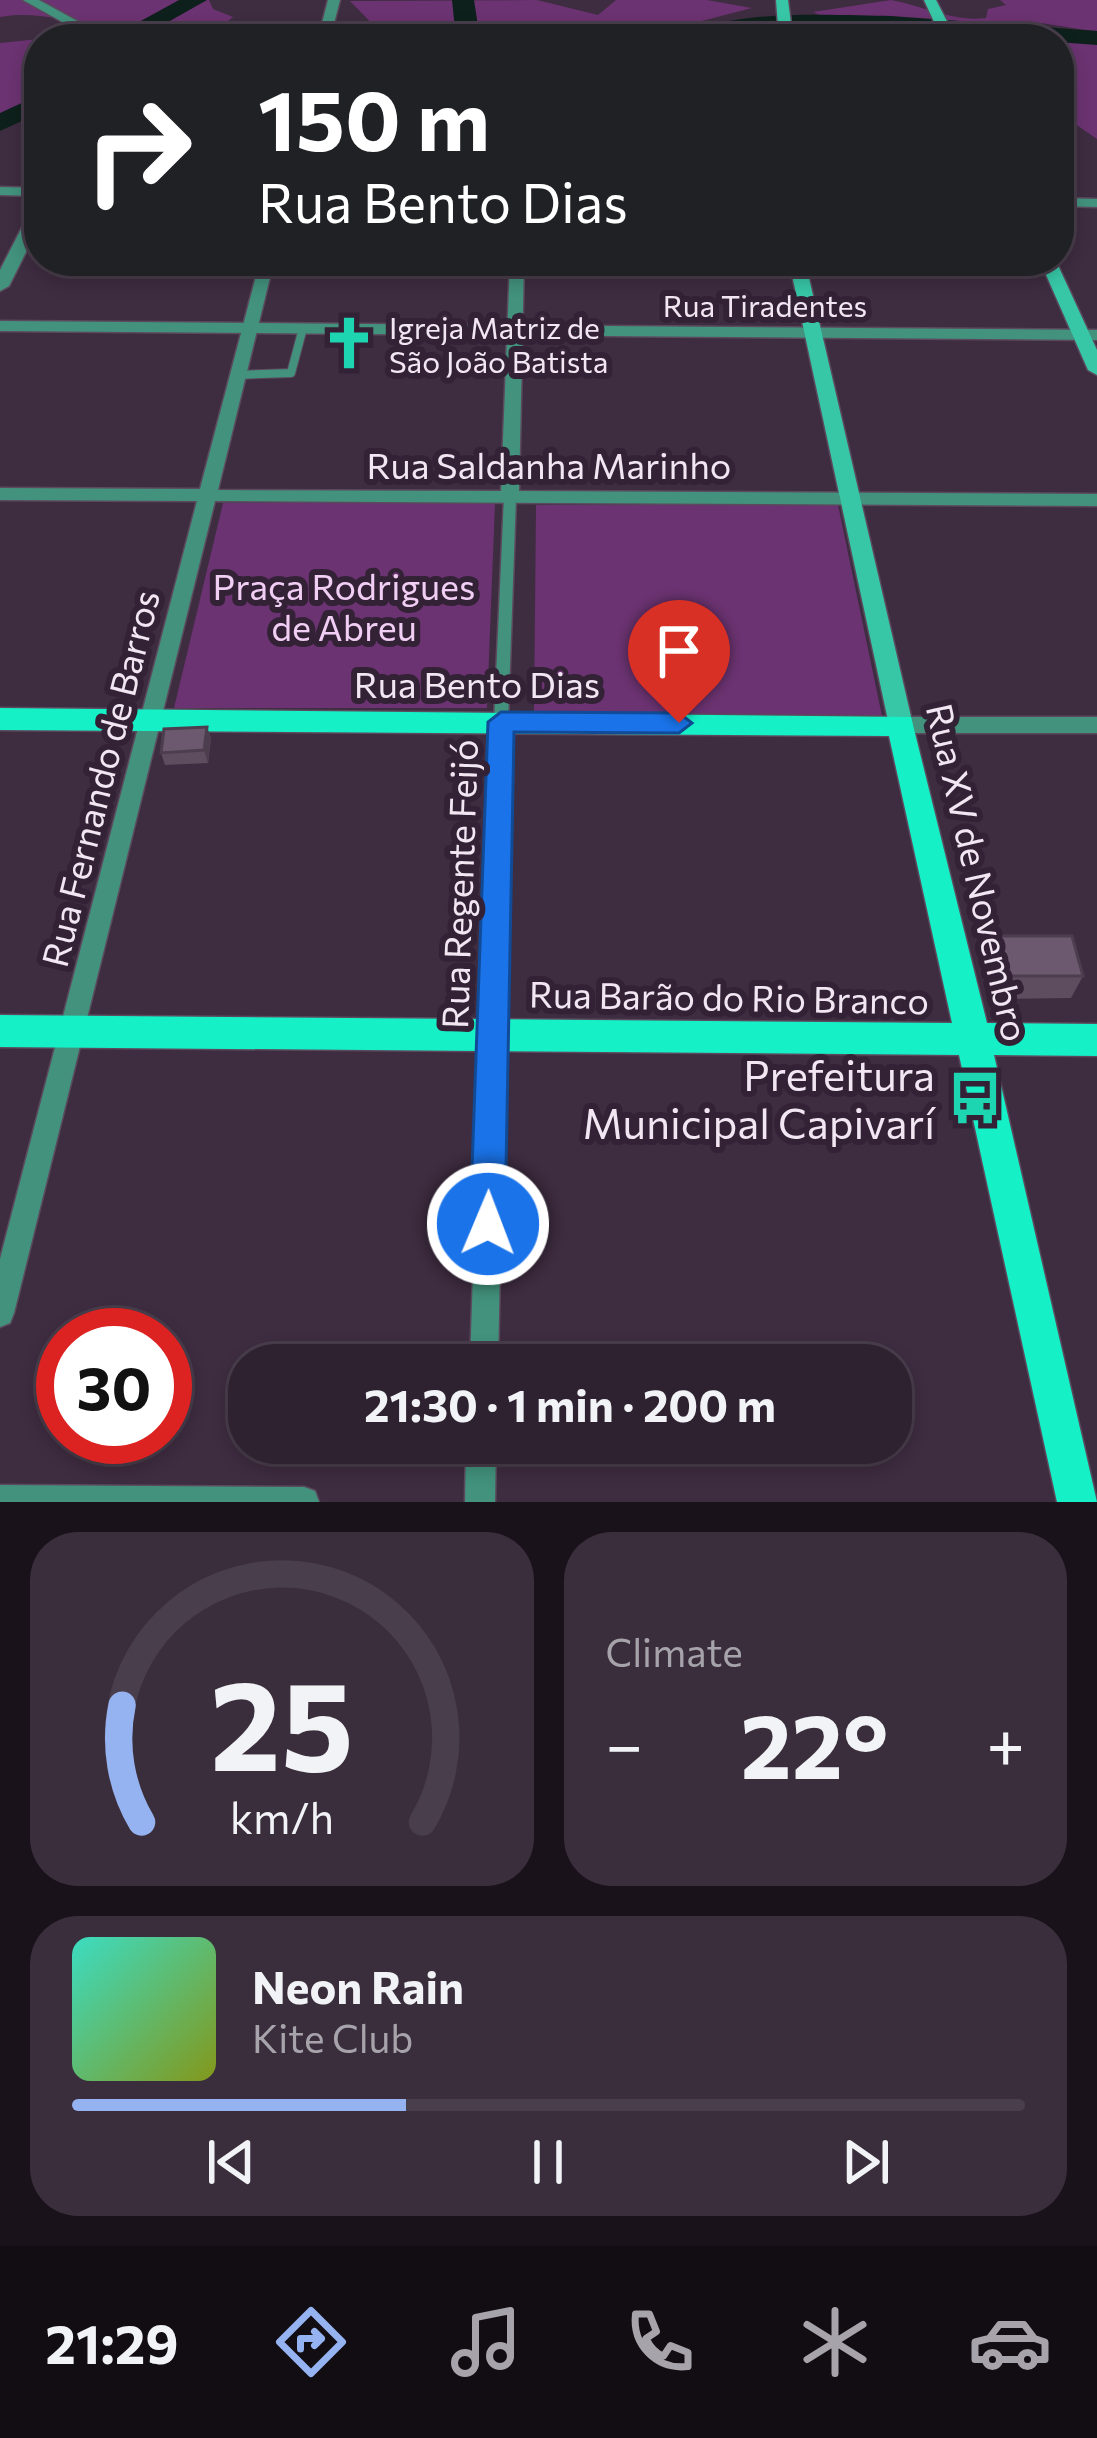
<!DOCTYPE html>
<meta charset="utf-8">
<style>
:root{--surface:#2e2130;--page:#3a2e3c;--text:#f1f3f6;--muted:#a7a3ab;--line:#493e4c;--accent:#95b2f1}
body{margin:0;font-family:Commissioner,sans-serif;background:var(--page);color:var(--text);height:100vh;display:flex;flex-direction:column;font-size:45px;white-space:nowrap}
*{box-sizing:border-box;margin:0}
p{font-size:39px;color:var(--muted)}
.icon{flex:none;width:66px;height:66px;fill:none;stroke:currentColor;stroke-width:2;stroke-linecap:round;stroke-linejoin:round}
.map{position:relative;height:1502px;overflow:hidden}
.drawer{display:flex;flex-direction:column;gap:30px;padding:30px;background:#19121a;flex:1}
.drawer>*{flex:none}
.hud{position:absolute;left:24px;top:24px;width:1050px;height:252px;border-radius:48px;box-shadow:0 6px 18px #0003,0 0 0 3px var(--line);background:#202124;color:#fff;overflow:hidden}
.speed{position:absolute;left:36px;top:1308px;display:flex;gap:24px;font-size:60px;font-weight:700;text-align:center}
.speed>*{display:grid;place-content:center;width:156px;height:156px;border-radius:50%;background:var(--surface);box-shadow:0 6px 18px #0003,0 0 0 3px var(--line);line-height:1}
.speed .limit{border:18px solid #d22;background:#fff;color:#111}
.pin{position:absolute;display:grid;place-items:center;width:102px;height:102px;color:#fff;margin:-123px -51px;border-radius:50% 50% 50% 0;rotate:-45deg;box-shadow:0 0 12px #0007}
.pin .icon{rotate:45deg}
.me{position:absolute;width:132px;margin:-66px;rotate:1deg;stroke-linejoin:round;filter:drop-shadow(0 0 9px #0008)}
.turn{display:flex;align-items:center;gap:42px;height:252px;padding:0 36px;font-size:54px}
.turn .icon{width:156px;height:156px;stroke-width:2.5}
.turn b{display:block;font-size:84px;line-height:102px}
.big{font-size:90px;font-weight:700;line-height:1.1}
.drawer .tile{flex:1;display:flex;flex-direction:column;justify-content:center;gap:18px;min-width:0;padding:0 42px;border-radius:48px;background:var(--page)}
.drawer .dial{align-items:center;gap:0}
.dial svg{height:312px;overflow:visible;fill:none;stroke:var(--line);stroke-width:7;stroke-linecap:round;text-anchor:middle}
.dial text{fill:var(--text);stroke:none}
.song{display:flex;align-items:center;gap:36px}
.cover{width:144px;height:144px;border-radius:18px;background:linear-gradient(135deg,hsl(170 70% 55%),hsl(70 70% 35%))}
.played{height:12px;border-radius:6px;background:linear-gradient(90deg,var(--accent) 35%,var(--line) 35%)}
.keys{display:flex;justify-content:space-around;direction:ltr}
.heat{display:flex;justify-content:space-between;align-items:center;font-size:66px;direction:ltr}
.drawer .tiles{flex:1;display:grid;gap:30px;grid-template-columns:1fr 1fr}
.tile:last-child{grid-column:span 2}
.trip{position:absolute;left:228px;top:1344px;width:684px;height:120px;border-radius:48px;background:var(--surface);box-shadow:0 6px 18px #0003,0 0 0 3px var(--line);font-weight:700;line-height:120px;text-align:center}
.tab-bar{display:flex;height:192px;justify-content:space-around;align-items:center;background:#120d13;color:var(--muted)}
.tab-bar .icon{width:84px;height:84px}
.tab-bar .on{color:var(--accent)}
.tab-bar b{font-size:54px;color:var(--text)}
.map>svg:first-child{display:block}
.green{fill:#6b3371}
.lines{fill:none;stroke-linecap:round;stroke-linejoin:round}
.river{fill:#0e201b;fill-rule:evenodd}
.service-casing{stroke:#5b4a5d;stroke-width:10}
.pedestrian-casing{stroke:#5b4a5d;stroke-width:3}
.minor-casing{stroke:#5b4a5d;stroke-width:3}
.tertiary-casing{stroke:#5b4a5d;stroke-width:3}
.secondary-casing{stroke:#5b4a5d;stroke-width:3}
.primary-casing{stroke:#5b4a5d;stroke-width:3}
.service{stroke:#42927d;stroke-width:8}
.pedestrian{fill:#42927d;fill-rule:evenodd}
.minor{fill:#42927d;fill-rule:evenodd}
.tertiary{fill:#42927d;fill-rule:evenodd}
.secondary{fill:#37c7a7;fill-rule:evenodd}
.primary{fill:#15f0c7;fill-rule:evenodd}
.wall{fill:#5e4d5f}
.shaded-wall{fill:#4c3e4e}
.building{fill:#6d596f;stroke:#4c3e4e;stroke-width:3}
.route{fill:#1a73e8;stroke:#114b97;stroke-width:3}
.labels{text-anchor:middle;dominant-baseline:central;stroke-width:12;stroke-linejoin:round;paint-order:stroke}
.far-street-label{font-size:30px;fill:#f2e6f3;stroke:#332235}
.far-poi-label{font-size:30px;fill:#f2e6f3;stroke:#332235;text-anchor:start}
.street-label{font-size:36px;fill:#f2e6f3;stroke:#332235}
.park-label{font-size:36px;fill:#f1cef4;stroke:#332235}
.near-poi-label{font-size:42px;fill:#f2e6f3;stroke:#332235;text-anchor:end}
</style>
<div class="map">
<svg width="1097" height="1502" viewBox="0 0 1097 1502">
<rect width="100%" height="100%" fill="#3e2c40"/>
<path class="green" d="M0,0h209l4,9 20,8c-66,59 -156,-15 -233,0z
M537,0l61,15 18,-15h91l45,8 -58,15 -26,16h-281l-37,-38z
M891,0c36,7 62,22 95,18l2,-9 18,-4 -6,-5h97v31c-26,-2 -57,-10 -83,-10 -38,1 -174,6 -201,-9z
M868,31l162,1 67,9v98l-38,-26 12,-26 -12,-11v-37h-257z
M39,39v58l-39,21v-75z
M223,503h272l-8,205h-313z
M536,505h302l44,211h-348z"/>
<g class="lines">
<path class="river" d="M179,0h28l-69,39h-30z
M452,0h22l6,39h-24z
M891,16l206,15v14l-206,-15 -207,9c36,-32 158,-23 207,-23z
M39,95v18l-39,18v-18z"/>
<defs>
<path id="service" d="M237,375l54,-2 12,-45"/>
<path id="pedestrian" d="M510,493l6,4 -8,225 -7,5 -7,-5 10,-225z"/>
<path id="minor" d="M328,0h12l-10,39h-12z
M0,187l39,1v8l-39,-1z
M1059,198l38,1v8l-38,-1z
M260,261h14l-56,229 283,1 9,-230h14l-5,230 578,3v12l-882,-5 -201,812 -4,10 -10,4v-68l197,-758 -197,-1v-12l200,1z
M501,714l10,8 -13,643h-28l21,-643z
M901,717h196v16h-196l-10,-8z
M466,1443h30l-1,59h-30z
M0,1485l304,2 11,4 4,11h-319z"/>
<path id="tertiary" d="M23,0h16l71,39h-17z
M39,205v21l-30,60 -9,5v-21l31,-60z
M0,321l1097,9v10l-1097,-9z"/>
<path id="secondary" d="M776,0h12l5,39h-14z
M924,0h12l20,39h-14z
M789,261h16l108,464 -12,9 -12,-9z
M1040,261h16l41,89v25l-9,-5z"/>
<path id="primary" d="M0,708l911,9 76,306 110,1v32l-103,-1 103,447h-40l-98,-447 -959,-8v-32l952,8 -63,-287 -889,-6z"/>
</defs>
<use href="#service" class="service-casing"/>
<use href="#pedestrian" class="pedestrian-casing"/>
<use href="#minor" class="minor-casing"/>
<use href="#tertiary" class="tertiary-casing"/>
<use href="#secondary" class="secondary-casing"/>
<use href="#primary" class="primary-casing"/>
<use href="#service" class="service"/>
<use href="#pedestrian" class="pedestrian"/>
<use href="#minor" class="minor"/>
<use href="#tertiary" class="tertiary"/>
<use href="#secondary" class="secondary"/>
<use href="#primary" class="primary"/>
</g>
<path class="wall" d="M207,727l4,12 -3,24 -43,2 -4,-12z
M996,936l87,40 -12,22 -75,1 -10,-40z"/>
<path class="shaded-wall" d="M207,727l4,12 -3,24 -4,-13z"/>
<path class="building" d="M207,727l-3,23 -43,3 3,-24z
M996,936h76l11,40h-77z"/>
<path class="route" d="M501,712l178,1 13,10 -13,10 -165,-1 -9,492 -5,12 -12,5 -13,-5 -5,-12 18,-502z"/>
<defs>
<symbol id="church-bare" viewBox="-9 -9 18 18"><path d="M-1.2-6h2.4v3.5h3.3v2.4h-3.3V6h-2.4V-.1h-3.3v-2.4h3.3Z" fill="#1dd5b1" stroke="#332235" stroke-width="2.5" paint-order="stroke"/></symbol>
<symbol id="bus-bare" viewBox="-9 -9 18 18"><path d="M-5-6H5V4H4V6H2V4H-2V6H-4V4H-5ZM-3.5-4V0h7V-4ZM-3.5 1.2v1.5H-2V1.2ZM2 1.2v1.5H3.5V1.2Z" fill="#1dd5b1" stroke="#332235" stroke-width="2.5" paint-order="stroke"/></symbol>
</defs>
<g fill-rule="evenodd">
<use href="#church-bare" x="311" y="305" width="76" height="76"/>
<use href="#bus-bare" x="937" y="1060" width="76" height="76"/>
</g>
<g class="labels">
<g class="far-street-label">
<text x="765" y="304">Rua Tiradentes</text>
</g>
<g class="far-poi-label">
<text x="389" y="326">Igreja Matriz de<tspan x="389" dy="34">São João Batista</tspan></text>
</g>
<g class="street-label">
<text x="549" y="464">Rua Saldanha Marinho</text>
<text x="477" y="683">Rua Bento Dias</text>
<text transform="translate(99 778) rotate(-76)">Rua Fernando de Barros</text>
<text transform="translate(979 872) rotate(77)">Rua XV de Novembro</text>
<text transform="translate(458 884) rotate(-88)">Rua Regente Feijó</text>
<text transform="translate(729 996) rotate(1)">Rua Barão do Rio Branco</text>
</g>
<g class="park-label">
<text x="344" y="585">Praça Rodrigues<tspan x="344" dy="41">de Abreu</tspan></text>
</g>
<g class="near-poi-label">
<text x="935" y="1074">Prefeitura<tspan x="935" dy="48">Municipal Capivarí</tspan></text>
</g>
</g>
</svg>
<div class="speed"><div class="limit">30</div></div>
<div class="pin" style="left:679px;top:723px;background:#d93025"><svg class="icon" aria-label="arrive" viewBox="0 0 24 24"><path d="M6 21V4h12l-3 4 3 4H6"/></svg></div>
<svg class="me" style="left:488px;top:1224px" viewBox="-20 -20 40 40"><circle r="17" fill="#1a73e8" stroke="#fff" stroke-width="3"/><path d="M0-11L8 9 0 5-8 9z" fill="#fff"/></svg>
<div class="trip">21:30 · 1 min · 200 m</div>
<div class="hud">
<div class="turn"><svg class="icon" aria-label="right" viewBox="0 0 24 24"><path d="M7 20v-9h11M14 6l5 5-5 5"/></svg><div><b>150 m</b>Rua Bento Dias</div></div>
</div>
</div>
<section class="drawer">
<div class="tiles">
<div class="tile dial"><svg viewBox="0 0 100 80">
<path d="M14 69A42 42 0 1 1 86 69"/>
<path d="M14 69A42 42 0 0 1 9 39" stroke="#95b2f1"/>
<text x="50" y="56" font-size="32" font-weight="700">25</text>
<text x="50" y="72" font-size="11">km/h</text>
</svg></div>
<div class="tile"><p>Climate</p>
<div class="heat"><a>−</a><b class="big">22°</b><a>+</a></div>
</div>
<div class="tile">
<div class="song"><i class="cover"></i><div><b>Neon Rain</b><p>Kite Club</p></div></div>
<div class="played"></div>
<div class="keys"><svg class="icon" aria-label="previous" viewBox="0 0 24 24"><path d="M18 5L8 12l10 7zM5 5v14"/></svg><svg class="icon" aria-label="pause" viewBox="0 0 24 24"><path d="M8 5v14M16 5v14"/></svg><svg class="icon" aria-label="next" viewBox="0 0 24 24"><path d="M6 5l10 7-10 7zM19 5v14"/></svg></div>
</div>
</div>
</section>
<nav class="tab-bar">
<b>21:29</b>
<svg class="icon on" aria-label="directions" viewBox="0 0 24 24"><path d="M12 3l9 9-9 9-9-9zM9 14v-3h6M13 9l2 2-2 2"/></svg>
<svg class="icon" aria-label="music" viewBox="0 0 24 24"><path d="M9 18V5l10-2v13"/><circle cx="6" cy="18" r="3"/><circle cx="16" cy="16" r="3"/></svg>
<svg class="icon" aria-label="phone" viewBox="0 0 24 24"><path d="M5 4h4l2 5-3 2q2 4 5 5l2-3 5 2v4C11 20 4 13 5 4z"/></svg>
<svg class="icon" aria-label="climate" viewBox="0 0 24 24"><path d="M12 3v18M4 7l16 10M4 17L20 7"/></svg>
<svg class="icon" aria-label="car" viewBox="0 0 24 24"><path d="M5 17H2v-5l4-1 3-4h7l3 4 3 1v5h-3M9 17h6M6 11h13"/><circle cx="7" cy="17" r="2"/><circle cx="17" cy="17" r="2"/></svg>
</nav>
